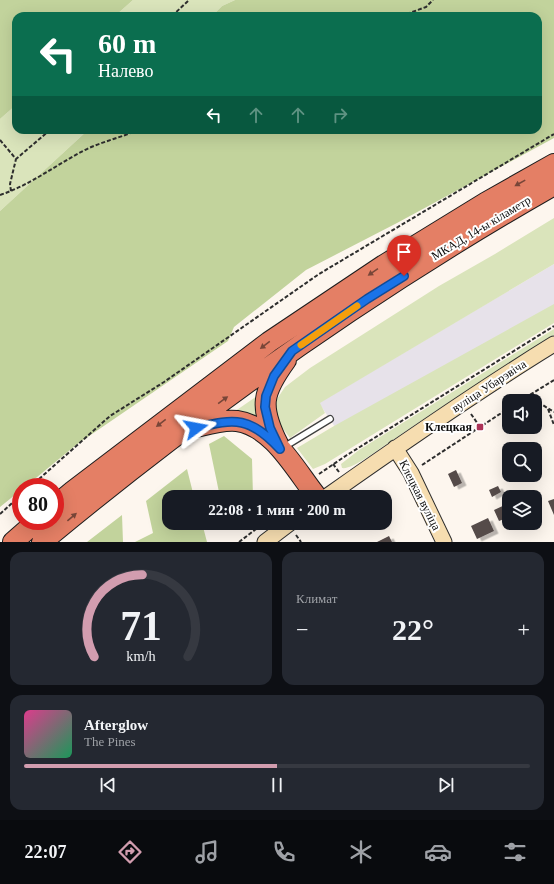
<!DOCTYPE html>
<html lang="ru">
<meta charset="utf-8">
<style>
:root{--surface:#171b24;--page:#242831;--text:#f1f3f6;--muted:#9ea1a6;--line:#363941;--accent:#d29daf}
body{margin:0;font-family:"Times New Roman",serif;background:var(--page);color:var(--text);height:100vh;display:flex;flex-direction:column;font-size:15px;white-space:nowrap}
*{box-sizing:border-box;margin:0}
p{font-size:13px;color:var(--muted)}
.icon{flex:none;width:22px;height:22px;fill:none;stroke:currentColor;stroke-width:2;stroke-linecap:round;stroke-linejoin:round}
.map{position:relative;height:542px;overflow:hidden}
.drawer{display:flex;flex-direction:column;gap:10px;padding:10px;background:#0d0f14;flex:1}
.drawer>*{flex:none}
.guide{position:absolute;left:12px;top:12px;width:530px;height:122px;border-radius:12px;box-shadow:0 4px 16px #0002;background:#0b6e4f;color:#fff;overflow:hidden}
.controls{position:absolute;left:502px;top:394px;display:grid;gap:8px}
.controls a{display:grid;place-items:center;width:40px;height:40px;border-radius:8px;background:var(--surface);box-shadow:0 4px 16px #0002;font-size:20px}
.speed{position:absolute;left:12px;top:478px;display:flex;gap:8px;font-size:20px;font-weight:700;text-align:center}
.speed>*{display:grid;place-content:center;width:52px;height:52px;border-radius:50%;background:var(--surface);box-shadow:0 4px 16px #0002;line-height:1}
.speed .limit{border:6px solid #d22;background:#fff;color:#111}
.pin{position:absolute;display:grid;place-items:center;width:34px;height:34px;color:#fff;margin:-41px -17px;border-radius:50% 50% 50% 0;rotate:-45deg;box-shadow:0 0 4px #0007}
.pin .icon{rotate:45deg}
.me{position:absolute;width:44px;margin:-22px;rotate:77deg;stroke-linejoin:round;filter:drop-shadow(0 0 3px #0008)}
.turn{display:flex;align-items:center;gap:14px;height:84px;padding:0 20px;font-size:18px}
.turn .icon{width:52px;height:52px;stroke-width:2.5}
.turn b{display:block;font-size:28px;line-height:34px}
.lanes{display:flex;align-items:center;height:38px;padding:0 20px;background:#0003;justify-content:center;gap:20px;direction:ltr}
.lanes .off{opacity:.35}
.big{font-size:30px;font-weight:700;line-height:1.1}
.drawer .card{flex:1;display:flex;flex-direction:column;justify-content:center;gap:6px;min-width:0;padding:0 14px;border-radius:12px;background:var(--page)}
.drawer .dial{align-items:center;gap:0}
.dial svg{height:104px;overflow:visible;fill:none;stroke:var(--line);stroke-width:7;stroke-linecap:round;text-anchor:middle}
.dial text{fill:var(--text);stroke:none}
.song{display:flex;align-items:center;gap:12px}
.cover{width:48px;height:48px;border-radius:6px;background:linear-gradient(135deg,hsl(330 70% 55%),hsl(150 70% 35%))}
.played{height:4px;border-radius:2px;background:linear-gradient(90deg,var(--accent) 50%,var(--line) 50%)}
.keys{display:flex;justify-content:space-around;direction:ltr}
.heat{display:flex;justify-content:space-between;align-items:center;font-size:22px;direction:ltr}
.drawer .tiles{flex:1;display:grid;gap:10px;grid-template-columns:1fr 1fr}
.card:last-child{grid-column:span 2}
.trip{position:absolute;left:162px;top:490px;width:230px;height:40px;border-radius:12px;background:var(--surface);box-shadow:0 4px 16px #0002;font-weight:700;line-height:40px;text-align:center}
.dock{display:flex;height:64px;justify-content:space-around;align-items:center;background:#090b0e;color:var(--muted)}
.dock .icon{width:28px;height:28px}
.dock .active{color:var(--accent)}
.dock b{font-size:18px;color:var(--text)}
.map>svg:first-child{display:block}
.industrial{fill:#e7e2ea}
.green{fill:#dae4bb}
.forest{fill:#c2d39c}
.building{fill:#544b4a;filter:url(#shadow)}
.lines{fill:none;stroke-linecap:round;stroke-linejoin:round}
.lane-casing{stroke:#3f3f3f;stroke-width:8}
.secondary-casing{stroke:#2e2e2e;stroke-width:17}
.highway-casing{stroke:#1d1d1d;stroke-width:22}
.path{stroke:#2e2e2e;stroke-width:2;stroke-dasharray:4 2;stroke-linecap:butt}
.lane{stroke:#fff;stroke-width:5.5}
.secondary{stroke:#f6ddb0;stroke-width:15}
.highway{stroke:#e47f65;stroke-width:20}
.oneway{fill:#784638}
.route-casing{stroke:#114b97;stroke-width:10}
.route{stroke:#1a73e8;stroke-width:7}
.slow{stroke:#f59e0b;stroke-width:7}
.poi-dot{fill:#ad3458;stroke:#fff;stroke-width:1.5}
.labels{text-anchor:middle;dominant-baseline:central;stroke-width:4;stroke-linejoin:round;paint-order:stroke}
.street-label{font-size:12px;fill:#0c0c0c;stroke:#fff}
.poi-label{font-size:12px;font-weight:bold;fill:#0c0c0c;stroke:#fff;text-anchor:end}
</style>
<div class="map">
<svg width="554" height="542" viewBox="0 0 554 542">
<defs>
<filter id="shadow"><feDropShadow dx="4.5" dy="2.5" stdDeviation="0" flood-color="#0004"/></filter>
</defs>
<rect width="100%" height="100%" fill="#fdf6ee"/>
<path class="industrial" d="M554,264v43l-215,126 -20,-30z"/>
<path class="green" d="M133,0h102l-13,6 -10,10h-97z
M16,105v25h72l-88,81v-92z
M554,218v46l-234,139 5,10 -35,25 -13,-17 -2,-19 10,-15 25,-19 129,-82 56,-32z
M554,304v19l-229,141 -12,5 -16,-21 37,-22z
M554,329v6c-56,36 -112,71 -167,109 -10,6 -35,26 -45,24l-1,-4 18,-14z
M260,394l-1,25 -31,-3z"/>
<path class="forest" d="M0,0h133l-18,16h-99v89l-16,14z
M235,0h319v138l-157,85 -91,47 -72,57 -6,14 -152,104 -51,42h-4v3l-21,17v-296l88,-81h450v-114h-326l10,-10z
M224,436l28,23 1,38h-33l-11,-53z
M187,469l7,28h-25v26h33l5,19h-72l18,-9 -7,-32z
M122,515l1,27h-36z"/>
<path class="building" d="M456,470l6,13 -8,4 -6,-13z
M498,486l3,6 -9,5 -3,-7z
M554,499v16l-6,-14z
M507,504l2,5v8l-10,4 -5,-11z
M488,518l6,13 -17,8 -6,-13z
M389,536l3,6h-15z"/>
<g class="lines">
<defs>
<path id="lane" d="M284,447l46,-28"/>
<path id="secondary" d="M395,448l16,25 33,69
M326,497c75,-53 150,-105 228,-153
M265,542l25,-19"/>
<path id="highway" d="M188,429c15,-3 33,-10 49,-8 36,5 59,50 80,76
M278,444c-19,-38 -16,-51 8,-84
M55,506l18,-15 196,-149 115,-77 101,-62 69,-39
M13,542l24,-21
M42,542c160,-133 331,-254 512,-357"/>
</defs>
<use href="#lane" class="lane-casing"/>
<use href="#secondary" class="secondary-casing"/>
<use href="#highway" class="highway-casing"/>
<path class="path" d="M172,16l17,-16
M401,16l25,-9 7,-7
M0,140l16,19 34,-29
M11,191l-1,-7 6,-25
M0,195c33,-11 58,-32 89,-47 16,-7 33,-11 49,-18
M528,396l26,16
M520,401l34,-21
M548,409l6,16
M471,414l9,13
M333,464l6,8
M422,465l87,-57
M319,474l28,-19 207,-129
M30,487l80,-71 54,-34 155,-108 235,-140
M290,497l5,-5
M0,514l21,-19
M296,535l5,7
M239,542l25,-19"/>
<use href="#lane" class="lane"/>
<use href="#secondary" class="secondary"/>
<use href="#highway" class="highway"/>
</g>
<defs><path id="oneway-solid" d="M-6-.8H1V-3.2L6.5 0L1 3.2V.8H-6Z"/></defs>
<g class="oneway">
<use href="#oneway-solid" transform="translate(520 183) rotate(151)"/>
<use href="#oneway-solid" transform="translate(373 272) rotate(146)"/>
<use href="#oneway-solid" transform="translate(265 345) rotate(143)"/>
<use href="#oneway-solid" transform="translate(223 400) rotate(-36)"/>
<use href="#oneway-solid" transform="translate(161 423) rotate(142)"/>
<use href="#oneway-solid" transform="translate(72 517) rotate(-40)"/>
</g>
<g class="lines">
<defs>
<path id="route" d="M196,428c40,-10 54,-11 84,21l-10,-21 -5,-21 1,-11 8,-20 18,-25 75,-52 37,-23"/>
</defs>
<use href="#route" class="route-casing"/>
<use href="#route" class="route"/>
<path class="slow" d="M301,345l56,-39"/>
</g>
<rect class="poi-dot" x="476" y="423" width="8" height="8" rx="2"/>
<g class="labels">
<g class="street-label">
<text transform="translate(481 228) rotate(-31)">МКАД, 14-ы кіламетр</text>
<text transform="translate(489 386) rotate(-33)">вуліца Убарэвіча</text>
<text transform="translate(420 495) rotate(63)">Клецкая вуліца</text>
</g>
<g class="poi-label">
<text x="472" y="427">Клецкая</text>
</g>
</g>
</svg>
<div class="controls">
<a><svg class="icon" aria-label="sound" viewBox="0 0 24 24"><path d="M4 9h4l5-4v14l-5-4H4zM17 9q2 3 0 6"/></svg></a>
<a><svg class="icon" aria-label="search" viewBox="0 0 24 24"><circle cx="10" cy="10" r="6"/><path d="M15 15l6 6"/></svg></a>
<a><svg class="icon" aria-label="layers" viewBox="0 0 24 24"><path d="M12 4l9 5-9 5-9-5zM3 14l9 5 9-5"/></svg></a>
</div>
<div class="speed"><div class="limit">80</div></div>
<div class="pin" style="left:404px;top:276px;background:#d93025"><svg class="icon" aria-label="arrive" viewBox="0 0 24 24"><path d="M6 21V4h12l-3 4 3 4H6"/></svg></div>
<svg class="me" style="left:196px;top:428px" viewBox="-20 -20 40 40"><path d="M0-17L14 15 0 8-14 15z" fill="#1a73e8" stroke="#fff" stroke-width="4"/></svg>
<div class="trip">22:08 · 1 мин · 200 m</div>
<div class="guide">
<div class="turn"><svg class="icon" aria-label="left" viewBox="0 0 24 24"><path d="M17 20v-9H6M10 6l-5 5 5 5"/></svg><div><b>60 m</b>Налево</div></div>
<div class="lanes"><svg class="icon" aria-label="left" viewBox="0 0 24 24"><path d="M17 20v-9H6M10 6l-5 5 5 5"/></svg><svg class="icon off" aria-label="ahead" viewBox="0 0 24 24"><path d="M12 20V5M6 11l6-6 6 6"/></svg><svg class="icon off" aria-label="ahead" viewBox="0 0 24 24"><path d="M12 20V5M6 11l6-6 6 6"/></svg><svg class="icon off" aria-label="right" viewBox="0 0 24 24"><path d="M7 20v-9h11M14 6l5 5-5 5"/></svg></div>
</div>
</div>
<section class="drawer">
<div class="tiles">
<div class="card dial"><svg viewBox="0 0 100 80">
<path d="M14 69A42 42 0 1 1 86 69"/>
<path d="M14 69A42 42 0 0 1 51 6" stroke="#d29daf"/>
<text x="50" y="56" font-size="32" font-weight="700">71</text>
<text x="50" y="72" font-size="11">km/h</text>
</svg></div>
<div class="card"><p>Климат</p>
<div class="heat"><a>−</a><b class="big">22°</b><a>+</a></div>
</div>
<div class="card">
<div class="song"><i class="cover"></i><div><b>Afterglow</b><p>The Pines</p></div></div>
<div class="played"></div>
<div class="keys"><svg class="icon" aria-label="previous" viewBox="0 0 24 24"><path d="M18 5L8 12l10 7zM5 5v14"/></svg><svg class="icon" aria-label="pause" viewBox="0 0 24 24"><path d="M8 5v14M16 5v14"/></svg><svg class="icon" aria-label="next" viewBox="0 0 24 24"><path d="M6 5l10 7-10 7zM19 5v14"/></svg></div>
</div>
</div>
</section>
<nav class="dock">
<b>22:07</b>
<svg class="icon active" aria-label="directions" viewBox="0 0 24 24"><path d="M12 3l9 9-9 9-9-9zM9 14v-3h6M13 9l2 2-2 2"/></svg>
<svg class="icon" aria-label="music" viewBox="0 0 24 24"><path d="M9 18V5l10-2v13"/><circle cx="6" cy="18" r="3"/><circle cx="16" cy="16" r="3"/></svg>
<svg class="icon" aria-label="phone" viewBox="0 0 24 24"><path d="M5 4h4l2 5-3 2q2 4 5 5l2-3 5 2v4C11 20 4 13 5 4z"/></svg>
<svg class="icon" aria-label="climate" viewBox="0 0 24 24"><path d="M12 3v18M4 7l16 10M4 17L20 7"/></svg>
<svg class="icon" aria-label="car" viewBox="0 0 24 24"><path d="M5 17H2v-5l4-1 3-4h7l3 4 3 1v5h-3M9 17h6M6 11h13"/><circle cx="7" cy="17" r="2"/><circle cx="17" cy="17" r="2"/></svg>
<svg class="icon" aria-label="filters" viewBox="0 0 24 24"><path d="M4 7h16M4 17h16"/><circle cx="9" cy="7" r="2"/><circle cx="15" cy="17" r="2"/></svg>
</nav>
